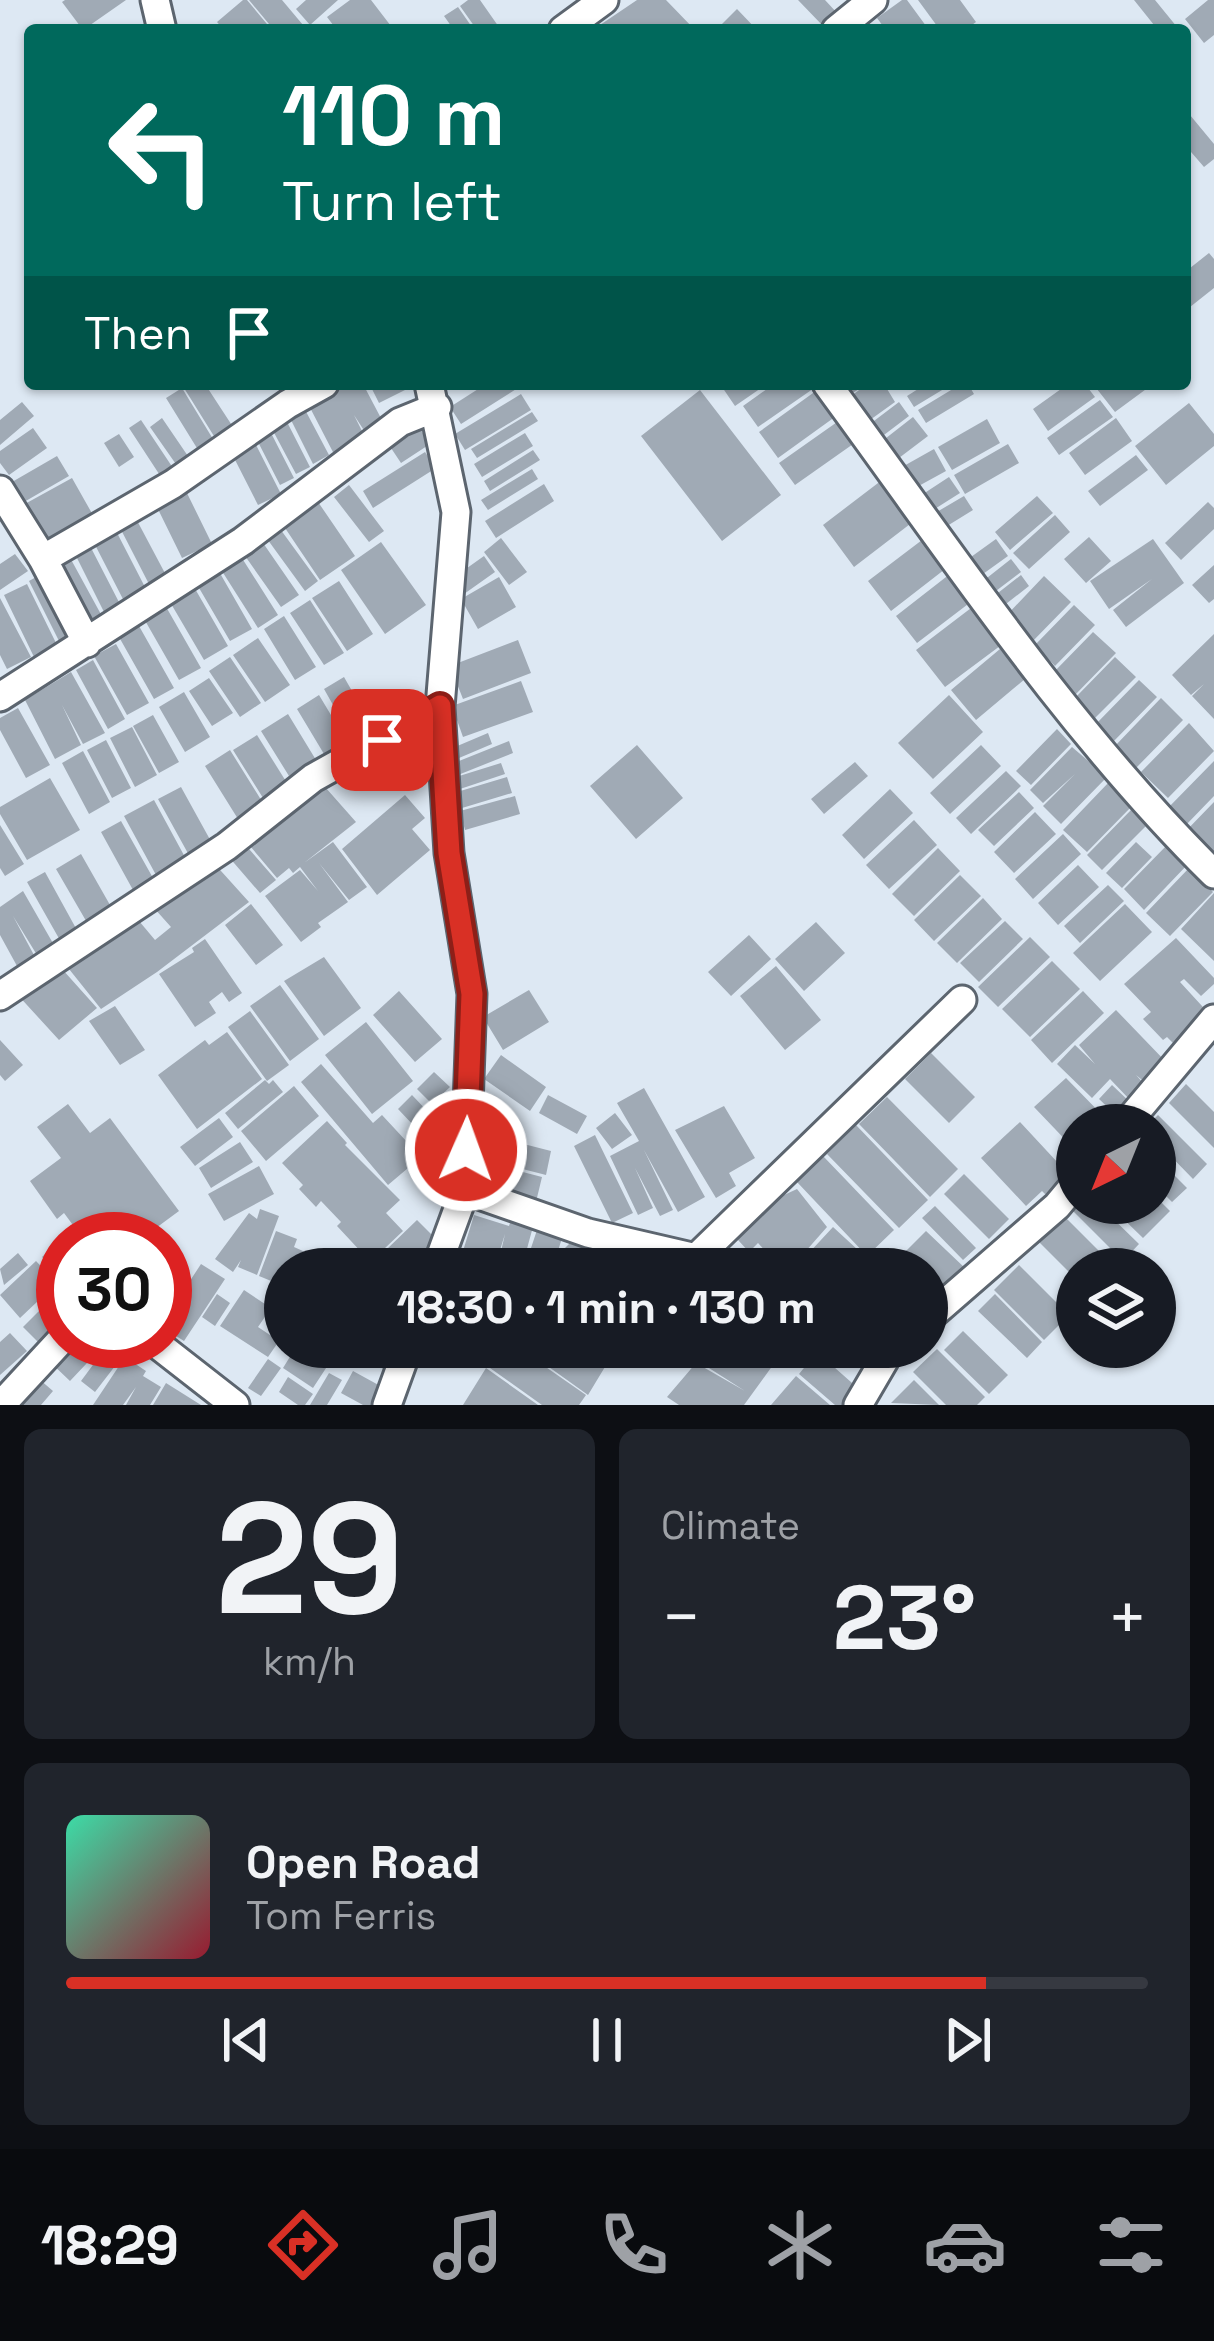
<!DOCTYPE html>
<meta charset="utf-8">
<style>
:root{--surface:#171b24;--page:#20242c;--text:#f1f3f6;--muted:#9ea1a6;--line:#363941;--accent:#d93025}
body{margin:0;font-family:"Space Grotesk",sans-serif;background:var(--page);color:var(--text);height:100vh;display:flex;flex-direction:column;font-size:45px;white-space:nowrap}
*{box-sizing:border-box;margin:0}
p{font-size:39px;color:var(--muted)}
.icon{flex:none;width:66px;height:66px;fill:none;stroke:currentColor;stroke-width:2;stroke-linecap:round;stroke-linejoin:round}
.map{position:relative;height:1405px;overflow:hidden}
.details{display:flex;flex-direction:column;gap:24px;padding:24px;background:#0d0f14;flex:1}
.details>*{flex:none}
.hud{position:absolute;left:24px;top:24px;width:1167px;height:366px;border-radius:12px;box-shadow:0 3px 9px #0004;background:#00695c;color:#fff;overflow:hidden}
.needle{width:78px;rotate:223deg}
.tools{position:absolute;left:1056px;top:1104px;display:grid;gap:24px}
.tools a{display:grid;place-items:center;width:120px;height:120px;border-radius:50%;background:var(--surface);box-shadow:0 3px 9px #0004;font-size:60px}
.speed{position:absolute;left:36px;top:1212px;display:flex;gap:24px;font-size:60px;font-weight:700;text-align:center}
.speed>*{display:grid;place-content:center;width:156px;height:156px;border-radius:50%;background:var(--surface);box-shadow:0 3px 9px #0004;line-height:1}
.speed .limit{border:18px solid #d22;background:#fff;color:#111}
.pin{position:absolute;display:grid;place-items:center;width:102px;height:102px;color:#fff;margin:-51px;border-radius:24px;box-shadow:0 6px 18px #0006}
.me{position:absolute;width:132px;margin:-66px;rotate:2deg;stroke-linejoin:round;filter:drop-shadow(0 0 9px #0008)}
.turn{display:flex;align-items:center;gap:42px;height:252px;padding:0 60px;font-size:54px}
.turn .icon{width:156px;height:156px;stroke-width:2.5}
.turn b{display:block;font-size:84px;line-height:102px}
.then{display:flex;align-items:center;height:114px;padding:0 60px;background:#0003;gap:24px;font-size:45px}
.big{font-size:90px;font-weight:600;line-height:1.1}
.details .widget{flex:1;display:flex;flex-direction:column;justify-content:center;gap:18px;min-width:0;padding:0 42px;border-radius:18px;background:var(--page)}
.details .dial{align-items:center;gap:0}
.dial b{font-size:156px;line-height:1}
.song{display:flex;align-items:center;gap:36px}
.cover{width:144px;height:144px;border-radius:18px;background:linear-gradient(135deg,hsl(160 70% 55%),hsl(350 70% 35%))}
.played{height:12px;border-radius:6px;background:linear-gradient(90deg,var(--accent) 85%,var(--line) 85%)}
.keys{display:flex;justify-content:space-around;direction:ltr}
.heat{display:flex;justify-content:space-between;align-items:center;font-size:66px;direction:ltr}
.details .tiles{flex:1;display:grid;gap:24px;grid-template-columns:1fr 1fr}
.widget:last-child{grid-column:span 2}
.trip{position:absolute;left:264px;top:1248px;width:684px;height:120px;border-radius:60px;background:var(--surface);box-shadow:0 3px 9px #0004;font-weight:600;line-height:120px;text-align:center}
.dock{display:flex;height:192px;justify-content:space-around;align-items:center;background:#090b0e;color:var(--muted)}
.dock .icon{width:84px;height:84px}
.dock .active{color:var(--accent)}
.dock b{font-size:54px;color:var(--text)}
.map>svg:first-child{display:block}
.building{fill:#a0aab5}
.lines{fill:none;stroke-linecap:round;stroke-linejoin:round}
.street-casing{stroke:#5c656f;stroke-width:33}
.street{stroke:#fff;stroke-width:27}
.route-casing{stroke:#8d1f18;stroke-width:30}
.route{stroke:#d93025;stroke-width:21}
</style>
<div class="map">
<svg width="1214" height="1405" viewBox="0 0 1214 1405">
<rect width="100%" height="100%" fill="#dde8f3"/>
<path class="building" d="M65,0h61l-43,30 -21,-28z
M243,0h4l25,30h-48l-7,-8z
M249,0h33l21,25 -6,5h-23z
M306,0h32l-28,25 -14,-16z
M350,0h21l23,30h-57l-10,-13z
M468,0h12l21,30h-24l-17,-24z
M637,0h29l29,30h-90l-5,-5z
M798,0h27l13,14 -14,13z
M902,0h5l22,30h-43l-9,-12z
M918,0h42l16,22 -11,8h-25z
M1134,0h21l22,27 -19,3z
M1208,0h6v35l-10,8 -19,-24z
M458,7l16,23h-20l-10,-14z
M737,9l20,21h-41z
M1185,109l29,35v15l-10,8 -19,-22z
M1209,253l5,6v29l-29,23v-39z
M191,384h14l30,46 -18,11 -33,-53z
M333,384h30l20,38 -18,10 -11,-17 10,20 -30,19 -29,-56z
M381,384h23l3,5 -28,14 -7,-14z
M486,384h38l-63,40 -11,-17z
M720,384h47l-32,22z
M774,384h46l-62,43 -15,-21z
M838,384h46l11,18 -32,23 -17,-25 17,-13 -16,9z
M926,384h26l-38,23 -7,-11z
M961,384h7l6,10 -48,29 -8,-13z
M1068,384h17l10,13 -47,34 -15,-22z
M1093,384h60l-38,28z
M182,388l34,56 -16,9 -34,-55z
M820,388l19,26 -61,44 -19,-26z
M700,390l81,105 -59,46 -81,-105z
M521,394l10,16 -66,40 -10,-16z
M1100,400l13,17 -54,38 -12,-17z
M22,402l12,14 -34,29v-25z
M899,402l10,14 -33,25 -10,-14z
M1189,403l25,31v12l-48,39 -31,-39z
M302,404l27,51 -16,9 -26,-52z
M532,412l6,9 -61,37 -6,-9z
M913,417l15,19 -33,25 -14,-19z
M162,418l30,44 -12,8 -30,-43z
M1116,418l16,23 -47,34 -16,-22z
M414,419l16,25 -29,19 -16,-24z
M987,419l13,24 -48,27 -14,-23z
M141,420l34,51 -12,9 -34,-52z
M286,420l24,47 -14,7 -25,-47z
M840,420l16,22 -61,43 -16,-22z
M33,428l14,20 -38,27 -9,-12v-12z
M270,431l24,47 -14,7 -24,-47z
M525,433l8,13 -51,31 -8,-13z
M119,434l15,23 -15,10 -15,-24z
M254,441l27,53 -23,11 -27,-53z
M1008,444l11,19 -54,31 -11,-19z
M934,449l12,22 -31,17 -13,-21z
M533,450l7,10 -50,31 -6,-10z
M425,452l11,16 -63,40 -10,-17z
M1136,455l12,15 -48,36 -12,-15z
M57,456l12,20 -45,26 -12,-20z
M532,469l6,10 -50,31 -7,-10z
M949,477l11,16 -30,19 -10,-16z
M72,478l26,46 -51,28 -24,-47z
M882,480l32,41 -60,46 -31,-42z
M544,484l10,17 -58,37 -11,-17z
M349,485l35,46 -15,11 -35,-45z
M184,487l28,57 -30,14 -28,-57z
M964,496l9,14 -34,21 -9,-15z
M1037,496l16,17 -43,37 -15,-18z
M316,499l39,57 -35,24 -39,-58z
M1208,502l6,6v21l-33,31 -16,-17z
M133,513l34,64 -17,9 -33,-64z
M1055,515l15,17 -41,37 -16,-16z
M278,526l40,55 -13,10 -40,-55z
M114,527l33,64 -22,12 -33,-64z
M926,537l23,29 -58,45 -23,-30z
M1089,537l22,24 -25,22 -22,-24z
M501,538l26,34 -18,13 -25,-33z
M996,539l12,17 -32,23 -12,-17z
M1153,539l31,44 -58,44 -13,-17 39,-31 -43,30 -19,-28z
M261,540l38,55 -18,12 -38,-54z
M88,542l34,66 -16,8 -33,-66z
M381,542l45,63 -41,29 -44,-64z
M15,554l13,17 -28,19v-26z
M68,554l35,64 -19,10 -35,-64z
M240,555l38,60 -20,13 -38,-60z
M484,556l11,16 -31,22 -11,-16z
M1011,559l10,13 -33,25 -10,-12z
M1214,565v34l-5,4 -17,-18z
M217,568l35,61 -22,12 -35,-60z
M955,570l21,28 -59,45 -21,-27z
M47,571l31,62 -18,10 -31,-62z
M1021,575l8,11 -32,25 -8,-11z
M1044,576l27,26 -41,42 -26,-26z
M499,577l17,30 -38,22 -17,-30z
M339,581l34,53 -26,17 -35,-53z
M27,584l30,61 -23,12 -30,-62z
M194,587l34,59 -24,14 -34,-58z
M0,598l31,59 -24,12 -7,-14z
M310,600l34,53 -20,12 -34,-52z
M165,605l36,63 -22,12 -36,-63z
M975,605l29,38 -59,44 -29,-37z
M1074,605l21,20 -40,41 -20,-21z
M284,616l32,51 -21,13 -31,-51z
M139,626l35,62 -20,11 -35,-62z
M1093,632l23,21 -41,42 -22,-22z
M1214,634v85l-22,-23 12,-12 -13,11 -19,-20z
M258,638l32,47 -25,17 -32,-47z
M518,640l13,33 -68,26 -13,-33z
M116,644l33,59 -22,12 -33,-59z
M1000,649l25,30 -49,41 -25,-30z
M230,657l31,46 -21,14 -31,-46z
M1115,657l21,20 -43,43 -20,-20z
M93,660l32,59 -17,10 -32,-59z
M71,672l34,61 -22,11 -21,-39 19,40 -26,14 -30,-59z
M344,677l32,56 -21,11 -31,-55z
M209,678l24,35 -21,13 -23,-35z
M1139,680l18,17 -45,46 -18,-17z
M521,681l12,31 -70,25 -11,-31z
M184,692l26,45 -25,15 -26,-45z
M319,695l33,55 -22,14 -33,-55z
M949,695l34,37 -50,47 -35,-36z
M1161,698l22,22 -47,48 -22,-21z
M18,708l32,57 -24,13 -26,-48v-12z
M288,714l28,46 -27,16 -28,-45z
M153,715l26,47 -20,11 -26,-47z
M1189,723l25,28 -46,47 -27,-26z
M132,727l25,48 -22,12 -25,-49z
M1057,729l14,15 -40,41 -15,-14z
M488,733l4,11 -33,14 -4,-11z
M257,735l30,48 -24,15 -30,-48z
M106,740l25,48 -19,10 -25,-48z
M509,741l4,12 -55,22 -4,-12z
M637,745l46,53 -47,41 -46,-53z
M981,745l20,21 -51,48 -20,-21z
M1072,747l35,30 -46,47 -18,-18 32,-32 -32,29 -13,-13z
M230,750l33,53 -25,16 -33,-53z
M83,751l27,51 -21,12 -27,-51z
M1214,761v35l-29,30 -18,-17z
M855,762l13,14 -44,38 -13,-15z
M501,763l4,11 -45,15 -4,-12z
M1006,771l15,15 -50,48 -15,-16z
M507,777l5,16 -50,15 -5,-16z
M50,778l30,52 -53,30 -27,-46v-7z
M318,779l38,43 -52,41 29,-21 34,45 -18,13 -30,-37 29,39 -30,21 3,4 -20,15 -36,-46 35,-26 18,21 -18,-24 -7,6 -4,-5 -12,10 -32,-38z
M1110,781l23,24 -46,47 -24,-22z
M181,787l32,58 -23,12 -32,-58z
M890,789l23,24 -49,46 -22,-24z
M1019,792l15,16 -40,38 -16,-16z
M405,795l20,23 -13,11 18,21 -53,45 -35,-46z
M515,796l5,18 -55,16 -5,-19z
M154,800l32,59 -30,16 -32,-59z
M1214,802v63l-32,-30z
M1131,810l16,15 -45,45 -15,-15z
M1035,812l21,22 -42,39 -20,-21z
M914,820l23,25 -48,44 -23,-24z
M121,821l32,57 -20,12 -32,-58z
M0,825l24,39 -19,12 -5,-8z
M1063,834l18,20 -48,45 -18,-20z
M243,842l33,38 -16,13 -32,-37z
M1136,842l16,15 -30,31 -16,-15z
M1169,843l20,20 -45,47 -20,-21z
M938,848l22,23 -46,45 -22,-22z
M81,854l33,58 -25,14 -33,-57z
M212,861l37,41 -92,70 -56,37 -32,-40 14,-11 -3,-3 54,-40 21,25 16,-13 -17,-19z
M1078,865l21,22 -41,38 -20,-22z
M1189,868l24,24 -43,44 -24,-23z
M45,872l33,60 -17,10 -34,-60z
M960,875l21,21 -47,45 -20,-21z
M1108,885l16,16 -44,42 -16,-17z
M23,891l31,54 -17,10 -24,-39 22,41 -18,9 -17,-31v-28z
M1214,893v68l-33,-32z
M983,898l19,21 -45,44 -20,-20z
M251,904l32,41 -27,20 -31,-40z
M1125,904l27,28 -52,49 -27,-28z
M1005,921l18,18 -44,43 -19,-19z
M816,922l29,31 -41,38 -29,-32z
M749,935l22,24 -40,37 -23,-24z
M1030,937l20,20 -52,50 -20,-20z
M1176,938l38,40v6l-13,12 -17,-17 -4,3 33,36 -34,31 -12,-12 -4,3 -20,-21 8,-7 -27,-28z
M205,939l37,54 -13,9 -7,-10 -13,10 7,11 -21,14 -36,-53 35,-22 -2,-4z
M324,957l37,51 -37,28 -40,-55z
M54,960l43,48 -38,32 -43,-47z
M1052,961l28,28 -50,48 -28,-28z
M776,966l45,54 -36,30 -45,-54z
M280,985l39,54 -29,22 -40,-55z
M529,990l20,32 -46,28 -20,-33z
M399,991l43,48 -27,23 -42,-47z
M1083,991l21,22 -52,50 -21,-23z
M115,1006l30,44 -25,15 -31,-44z
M1116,1010l52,54 -21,20 -11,-9 10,11 -15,15 -21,-22 -18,19 -35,-34 18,-19 20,19 -16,-19z
M250,1011l39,54 -22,16 -39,-54z
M366,1022l47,59 -41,33 -47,-59z
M227,1032l35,47 -65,50 -39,-54 47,-35 4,5z
M0,1040l23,25 -18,16 -5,-6z
M931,1053l44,44 -26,26 -44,-44z
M501,1055l45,32 -16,24 -46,-32z
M321,1064l52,59 9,-8 39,42 -33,28 -87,-103z
M434,1072l16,15 -18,17 -15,-15z
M1066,1078l46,47h-35v27l-43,-45z
M265,1080l4,4 4,-4 10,12 -45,37 -13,-16z
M1186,1084l28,28v36l-45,-45z
M1112,1085l20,19 -13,14 -20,-19z
M294,1086l25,30 -53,45 -25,-30z
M644,1088l61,109 -27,15 -34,-62 29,60 -13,6 -25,-48 18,40 -15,7 -28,-59 29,-15 -22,-38z
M412,1095l39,41 -2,27 -51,-54z
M548,1095l39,21 -10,18 -38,-21z
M887,1097l71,72 -28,28 -71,-73z
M68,1104l22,29 20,-15 69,93 -38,28h-37l-10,-13 -13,10 -17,-23 -7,6 -27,-38 31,-23 -24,-31z
M724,1106l31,52 -26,15 7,13 -20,12 -41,-68z
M615,1113l17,22 -20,14 -16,-21z
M1158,1115l49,49 -14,15 -38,-39v-15h-7z
M219,1118l14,19 -38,29 -15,-19z
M327,1121l20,22 -2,2 55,55 -14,13 17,18 -19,18 20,20h-27l-40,-43 4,-4 -20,-21 -5,6 -17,-18 4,-4 -21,-22z
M1020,1122l52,56 -22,21 -8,-8 -16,15 -45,-48z
M856,1125l72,75 -29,28 -72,-74z
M485,1134l66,17 -5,24 -67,-17z
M595,1135l38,78 -21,10 -38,-77z
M240,1142l13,20 -42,26 -12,-20z
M823,1156l71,74 -27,26 -70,-74z
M1155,1156l32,32 -15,14 -17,-17z
M259,1166l15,28 -50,27 -16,-27z
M515,1170l27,7 -7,29 -27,-7z
M964,1174l45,45 -20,20 -45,-45z
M797,1189l30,38 -37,42h-8l-24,-26 -9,9 -21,-23 9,-12z
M1155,1196l15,15 -27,27 -36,-35h48z
M1077,1203h20l42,41 -16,17 -55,-55z
M935,1206l41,42 -13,12 -41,-42z
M260,1209l19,7 -22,59 -19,-8 3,-7 -8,12 -18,-13 34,-46 8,6z
M474,1215l35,11 3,-10 22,7 -12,44 -23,-7 6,-26 -9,29 16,6h-26l4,-10 -27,-8z
M1064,1216l53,53h-40v11l-38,-38z
M417,1220l21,21 -13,28h-19l-19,-20z
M539,1224l25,8 -8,25 22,-22 18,18 -16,16 -55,-3z
M833,1227l25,23 -18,19h-46z
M69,1231l8,8h-14v40l-21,-22z
M276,1231l21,8 -3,8 49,22h-58v23l-6,-2 2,-5 -22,-9z
M926,1231l40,38 -39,41v-41h-39z
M622,1244l34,25h-31l-13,-9z
M18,1253l10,12 -24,20 -4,-16z
M36,1261l21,22 -37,35 -20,-23z
M201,1264l24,15 -41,62 -19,-12v-10z
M1019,1265l50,50 -25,25 -50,-50z
M60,1290l3,37 -20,20 -20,-20z
M244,1290l27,18 -13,19 21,14 -11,16 -48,-31z
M217,1294l13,9 -15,23 -13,-9z
M995,1294l47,48 -15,16 -49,-47z
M963,1331l45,44 -19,19 -45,-44z
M10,1333l17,18 -27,24v-33z
M69,1341h29l5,5 -33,35 -21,-20z
M107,1346l15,11 -27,35 -14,-11z
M296,1347h11l23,15 -17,26 -30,-20z
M347,1347h46l-9,22 -40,-15z
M504,1347h13l69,48 -7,10h-37l-52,-37z
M521,1347h96l-29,48z
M707,1347h79l-42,58h-65l-12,-8 29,-34 49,28 -47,-30z
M836,1347h31l14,11 -12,15z
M937,1349l48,48 -8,8h-31l-33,-33z
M817,1352l43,38 -13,15h-12l-36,-31z
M125,1357l21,14 -3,5 18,11 -11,18h-24l10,-18 -13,18h-30z
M268,1359l13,9 -20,28 -13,-8z
M486,1368l52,37h-75z
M353,1371l31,17 -8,17h-13l-22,-12z
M32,1373l21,18 -12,14h-36z
M329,1373l13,7 -15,25h-17z
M796,1376l34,29h-59z
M288,1377l25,17 -8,11h-7l-19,-13z
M914,1380l25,25 -48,-2z
M166,1383l35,22h-48z"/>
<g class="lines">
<defs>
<path id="street" d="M155,0l7,30
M563,30l41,-30
M836,30l37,-30
M429,384l27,128 -16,195 9,146 23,141 -7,196 -29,79
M827,384c123,167 239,344 387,490
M0,490l43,69 44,84
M43,559l130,-75 115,-80 36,-20
M0,697l243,-156 157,-119 37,-15
M0,996l227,-150 86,-68 127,-71
M1125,1125l89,-106
M465,1190l123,43 108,25 25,11
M696,1258l266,-258
M927,1319l130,-113 20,-24
M153,1341l82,64
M1,1405l62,-67
M387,1405l21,-58
M858,1405l34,-58"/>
</defs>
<use href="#street" class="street-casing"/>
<use href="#street" class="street"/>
</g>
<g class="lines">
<defs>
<path id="route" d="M382,740l58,-34 9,147 23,141 -6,156"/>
</defs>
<use href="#route" class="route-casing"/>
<use href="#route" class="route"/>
</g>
</svg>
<div class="tools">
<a><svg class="needle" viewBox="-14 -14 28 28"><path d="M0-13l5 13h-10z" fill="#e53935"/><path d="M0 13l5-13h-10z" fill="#9ea1a6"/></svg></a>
<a><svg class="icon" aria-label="layers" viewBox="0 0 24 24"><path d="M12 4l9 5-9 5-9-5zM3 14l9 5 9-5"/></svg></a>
</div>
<div class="speed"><div class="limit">30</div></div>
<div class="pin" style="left:382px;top:740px;background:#d93025"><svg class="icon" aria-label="arrive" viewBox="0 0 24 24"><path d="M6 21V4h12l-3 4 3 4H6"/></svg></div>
<svg class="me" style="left:466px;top:1150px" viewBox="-20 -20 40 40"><circle r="17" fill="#d93025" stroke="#fff" stroke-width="3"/><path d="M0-11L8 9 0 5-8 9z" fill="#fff"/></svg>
<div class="trip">18:30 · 1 min · 130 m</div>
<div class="hud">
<div class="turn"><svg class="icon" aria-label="left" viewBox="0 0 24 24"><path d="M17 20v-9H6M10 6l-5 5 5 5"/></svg><div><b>110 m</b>Turn left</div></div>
<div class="then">Then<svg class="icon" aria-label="arrive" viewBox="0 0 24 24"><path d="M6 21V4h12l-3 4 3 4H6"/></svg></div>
</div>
</div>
<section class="details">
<div class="tiles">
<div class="widget dial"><b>29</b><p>km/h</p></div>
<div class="widget"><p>Climate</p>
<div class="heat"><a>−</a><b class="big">23°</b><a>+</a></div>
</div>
<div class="widget">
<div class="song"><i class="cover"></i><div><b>Open Road</b><p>Tom Ferris</p></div></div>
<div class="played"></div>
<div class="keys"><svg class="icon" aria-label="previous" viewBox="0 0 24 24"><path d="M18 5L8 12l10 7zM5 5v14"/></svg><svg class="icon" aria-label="pause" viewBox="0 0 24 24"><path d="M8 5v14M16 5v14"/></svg><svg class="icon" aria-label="next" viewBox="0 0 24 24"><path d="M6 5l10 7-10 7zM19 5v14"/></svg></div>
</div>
</div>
</section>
<nav class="dock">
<b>18:29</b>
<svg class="icon active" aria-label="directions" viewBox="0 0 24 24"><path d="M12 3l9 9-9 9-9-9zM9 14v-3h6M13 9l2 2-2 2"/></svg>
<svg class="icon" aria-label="music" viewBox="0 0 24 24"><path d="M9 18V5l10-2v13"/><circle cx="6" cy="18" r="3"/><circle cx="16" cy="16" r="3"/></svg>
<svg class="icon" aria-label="phone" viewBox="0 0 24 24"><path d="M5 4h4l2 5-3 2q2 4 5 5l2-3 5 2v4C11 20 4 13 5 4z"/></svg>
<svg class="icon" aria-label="climate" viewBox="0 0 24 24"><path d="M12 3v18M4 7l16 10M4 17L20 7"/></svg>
<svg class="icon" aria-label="car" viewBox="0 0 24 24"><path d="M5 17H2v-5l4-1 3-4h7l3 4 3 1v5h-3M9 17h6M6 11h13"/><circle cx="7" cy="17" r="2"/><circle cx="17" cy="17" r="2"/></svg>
<svg class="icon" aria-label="filters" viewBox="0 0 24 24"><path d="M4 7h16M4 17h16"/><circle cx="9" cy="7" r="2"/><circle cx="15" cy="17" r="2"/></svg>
</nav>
